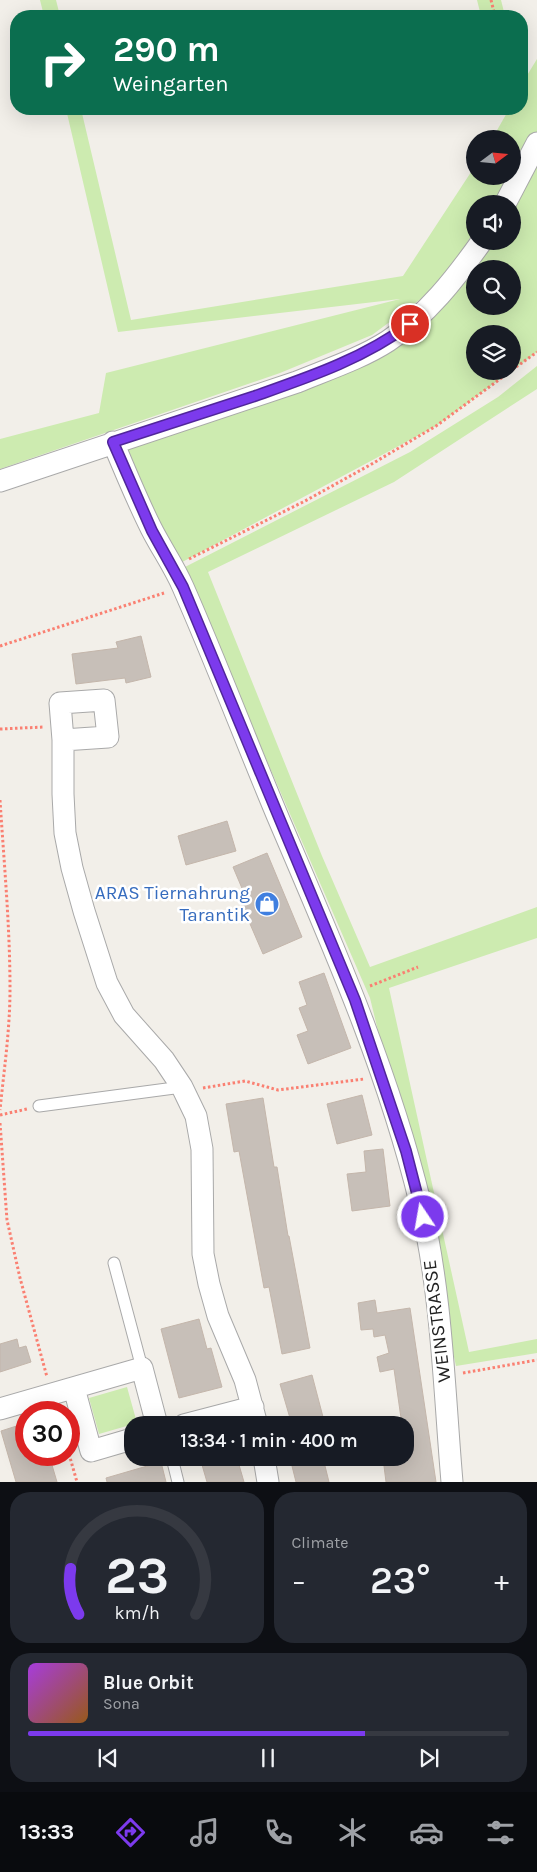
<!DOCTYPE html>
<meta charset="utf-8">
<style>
:root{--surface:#171b24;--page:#242831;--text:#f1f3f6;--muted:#9ea1a6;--line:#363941;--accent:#7c3aed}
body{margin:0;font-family:Karla,sans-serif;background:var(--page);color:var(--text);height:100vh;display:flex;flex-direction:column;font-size:19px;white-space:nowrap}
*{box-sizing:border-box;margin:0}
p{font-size:16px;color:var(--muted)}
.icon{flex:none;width:28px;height:28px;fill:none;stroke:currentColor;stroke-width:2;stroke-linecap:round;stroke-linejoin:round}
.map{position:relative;height:1482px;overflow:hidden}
.sheet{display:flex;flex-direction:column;gap:10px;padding:10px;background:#0d0f14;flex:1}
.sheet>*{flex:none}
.hud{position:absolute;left:10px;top:10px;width:518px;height:105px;border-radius:20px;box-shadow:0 5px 20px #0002;background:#0b6e4f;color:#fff;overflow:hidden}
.needle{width:32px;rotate:74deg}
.tools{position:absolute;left:466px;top:130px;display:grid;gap:10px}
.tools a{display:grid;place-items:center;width:55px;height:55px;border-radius:50%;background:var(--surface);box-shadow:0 5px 20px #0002;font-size:25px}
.speed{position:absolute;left:15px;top:1401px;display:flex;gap:10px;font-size:25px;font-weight:700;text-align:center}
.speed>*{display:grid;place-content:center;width:65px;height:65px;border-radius:50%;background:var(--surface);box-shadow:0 5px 20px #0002;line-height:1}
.speed .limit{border:8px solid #d22;background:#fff;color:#111}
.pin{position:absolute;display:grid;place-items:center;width:42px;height:42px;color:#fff;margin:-21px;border:2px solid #fff;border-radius:50%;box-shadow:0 1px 5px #0007}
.me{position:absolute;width:55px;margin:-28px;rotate:348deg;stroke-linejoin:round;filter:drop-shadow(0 0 4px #0008)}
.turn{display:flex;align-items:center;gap:18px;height:105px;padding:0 20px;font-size:22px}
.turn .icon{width:65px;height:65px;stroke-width:2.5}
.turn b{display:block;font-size:35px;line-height:42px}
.big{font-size:38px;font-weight:600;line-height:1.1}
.sheet .card{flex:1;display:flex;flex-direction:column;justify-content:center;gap:8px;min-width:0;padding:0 18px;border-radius:20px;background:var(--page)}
.sheet .dial{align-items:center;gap:0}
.dial svg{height:130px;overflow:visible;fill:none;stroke:var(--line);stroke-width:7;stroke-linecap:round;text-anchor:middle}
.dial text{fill:var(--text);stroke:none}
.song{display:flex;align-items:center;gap:15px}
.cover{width:60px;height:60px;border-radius:8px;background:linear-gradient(135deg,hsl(280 70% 55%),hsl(30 70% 35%))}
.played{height:5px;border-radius:2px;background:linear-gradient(90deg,var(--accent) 70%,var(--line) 70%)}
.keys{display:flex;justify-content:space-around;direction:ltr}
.heat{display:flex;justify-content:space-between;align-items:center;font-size:28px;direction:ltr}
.sheet .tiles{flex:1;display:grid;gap:10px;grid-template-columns:1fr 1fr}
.card:last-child{grid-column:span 2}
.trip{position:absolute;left:124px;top:1416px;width:290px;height:50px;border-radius:20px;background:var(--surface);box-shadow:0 5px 20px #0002;font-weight:600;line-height:50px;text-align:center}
.menu{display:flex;height:80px;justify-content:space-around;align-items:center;background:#090b0e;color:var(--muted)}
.menu .icon{width:35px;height:35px}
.menu .current{color:var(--accent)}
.menu b{font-size:22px;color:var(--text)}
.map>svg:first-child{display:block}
.grass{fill:#cdebb0;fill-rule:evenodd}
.building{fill:#c7bfb8;stroke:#c4b6ab}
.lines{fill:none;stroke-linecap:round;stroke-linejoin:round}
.service-casing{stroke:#a9a9a9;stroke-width:13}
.minor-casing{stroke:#a9a9a9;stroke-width:23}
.path{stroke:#fa8072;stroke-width:3;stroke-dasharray:2.5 2.5;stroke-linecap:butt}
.service{stroke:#fff;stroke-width:11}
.minor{stroke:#fff;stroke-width:21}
.route-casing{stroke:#51269a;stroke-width:12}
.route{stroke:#7c3aed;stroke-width:9}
.labels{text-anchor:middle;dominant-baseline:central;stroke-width:5;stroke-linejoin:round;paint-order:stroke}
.shop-label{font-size:19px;fill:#366cbe;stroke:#fff;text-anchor:end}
.street-label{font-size:19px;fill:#222;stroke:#fff}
</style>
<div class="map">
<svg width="537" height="1482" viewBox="0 0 537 1482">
<rect width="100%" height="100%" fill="#f2efe9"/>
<path class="grass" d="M40,0h16l4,16h-16z
M477,0h24l4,16h-24z
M537,59v74l-24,39 -1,-33h-20l16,-28v-2h13v-31l2,4z
M66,109h15l50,211 272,-44 72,-110v10h34l-17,28h-17v26l-34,54 -69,51 -92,38 -280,96v-30l99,-26 7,-40 294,-74 -282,33z
M537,142v210l-24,18 -1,-36h-37v37h36l-75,55 -263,141 -60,-125 273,-100 92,-101h34v-37zM475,269h37v37h-37z
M537,366v23l-143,93 -186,90 114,284 48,111 167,-60v31l-148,50 80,364 68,-13v14l-81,13 -36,-163 -50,-205 -187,-430 227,-116 88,-55z
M127,1387l10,36 -38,11 -10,-36z"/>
<path class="building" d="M141,636l10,41 -25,6 -1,-5 -49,6 -4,-30 46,-6 -2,-6z
M227,821l9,30 -50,14 -8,-29z
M267,853l35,84 -39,17 -25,-58 6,-3 -11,-26z
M324,973l27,75 -43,16 -11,-29 11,-4 -9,-23 8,-3 -8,-23z
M362,1095l10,40 -35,9 -10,-40z
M263,1098l11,69h3l11,69h1l21,112 -28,6 -13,-67 -5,1 -25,-137 -5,1 -8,-48z
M383,1149l7,57 -38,5 -5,-37 19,-2 -2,-21z
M375,1300l2,13 33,-5 26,174h-50l-3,-24h22v-33h-3l-8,-56 -14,3 -3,-15 12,-4 -4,-18 -11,2 -1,-8 -12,1 -3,-27z
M199,1319l8,30 4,-1 11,39 -43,11 -18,-69z
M17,1339l2,9 7,-2 5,16 -31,10v-28z
M312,1375l11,42 -31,8 -12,-41z
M26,1423v32h23l8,27h-41l-15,-51z
M200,1458h37l7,24h-37z
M290,1458h33l6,24h-33z
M161,1462l5,20h-59l-1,-4z"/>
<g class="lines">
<defs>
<path id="service" d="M39,1106l143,-19
M114,1263l28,105
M172,1458l6,24"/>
<path id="minor" d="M505,204l32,-61
M113,442c12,29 24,58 38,86 10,20 23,38 32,59 34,77 64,157 97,235 53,124 108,248 140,380 22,91 24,187 32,280
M0,481l297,-99c29,-12 65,-24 91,-41 39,-26 67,-62 94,-100
M63,740l45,-3 -4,-37 -44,3 3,37v54l2,39 7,35 12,43 23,72 17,32 40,45 18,27 14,29 6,33 1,105 6,30 9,32 27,64 12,45
M74,1388l17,63 41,-12
M0,1409l142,-41 15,57
M184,1425l69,-18
M264,1458l4,24"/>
</defs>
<use href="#service" class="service-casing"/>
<use href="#minor" class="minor-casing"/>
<path class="path" d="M491,0l4,16
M512,370l25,-18
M189,559l116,-58 65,-36 66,-39 75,-55
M0,646l164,-53
M0,729l44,-2
M0,800c4,63 10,126 10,189 0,41 -6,81 -10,121
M370,986l48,-19
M203,1088l42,-7 33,9 86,-11
M0,1115l27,-6
M0,1123l7,97 13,58 27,99
M463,1373l74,-13
M69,1454l8,28"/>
<use href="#service" class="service"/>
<use href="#minor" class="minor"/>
</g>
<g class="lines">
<defs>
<path id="route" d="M410,324c-47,35 -101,53 -155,72 -48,16 -95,31 -142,46l39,89 31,56 172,413 51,151 17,66"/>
</defs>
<use href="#route" class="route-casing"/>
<use href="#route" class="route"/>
</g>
<defs>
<symbol id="shop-disc" viewBox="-11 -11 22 22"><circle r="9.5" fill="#3f7fe0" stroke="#fff"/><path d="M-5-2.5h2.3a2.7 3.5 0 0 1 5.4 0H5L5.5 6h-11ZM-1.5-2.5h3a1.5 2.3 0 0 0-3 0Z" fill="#fff"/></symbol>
</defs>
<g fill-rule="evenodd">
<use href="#shop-disc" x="253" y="890" width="28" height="28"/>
</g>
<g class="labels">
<g class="shop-label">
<text x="250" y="893">ARAS Tiernahrung<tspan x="250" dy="22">Tarantik</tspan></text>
</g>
<g class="street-label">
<text transform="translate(437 1321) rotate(-97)">WEINSTRASSE</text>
</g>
</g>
</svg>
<div class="tools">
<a><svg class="needle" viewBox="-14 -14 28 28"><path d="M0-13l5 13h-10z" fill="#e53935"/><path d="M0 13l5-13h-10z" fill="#9ea1a6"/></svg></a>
<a><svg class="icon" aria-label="sound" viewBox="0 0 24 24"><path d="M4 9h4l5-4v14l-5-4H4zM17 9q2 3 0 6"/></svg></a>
<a><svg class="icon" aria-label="search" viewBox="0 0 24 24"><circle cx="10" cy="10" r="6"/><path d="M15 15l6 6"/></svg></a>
<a><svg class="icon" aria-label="layers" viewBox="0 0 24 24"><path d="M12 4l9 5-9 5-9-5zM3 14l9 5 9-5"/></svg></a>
</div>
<div class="speed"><div class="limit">30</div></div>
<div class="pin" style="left:410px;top:324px;background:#d93025"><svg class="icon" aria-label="arrive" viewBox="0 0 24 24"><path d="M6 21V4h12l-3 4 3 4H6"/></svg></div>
<svg class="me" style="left:423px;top:1217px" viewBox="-20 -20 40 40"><circle r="17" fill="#7c3aed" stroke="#fff" stroke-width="3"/><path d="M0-11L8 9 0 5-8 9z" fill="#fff"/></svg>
<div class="trip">13:34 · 1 min · 400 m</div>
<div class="hud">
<div class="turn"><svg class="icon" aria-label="right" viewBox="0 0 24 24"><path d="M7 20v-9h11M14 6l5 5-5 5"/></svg><div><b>290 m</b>Weingarten</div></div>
</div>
</div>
<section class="sheet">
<div class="tiles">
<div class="card dial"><svg viewBox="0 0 100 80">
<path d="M14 69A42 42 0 1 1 86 69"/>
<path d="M14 69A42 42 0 0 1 9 41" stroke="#7c3aed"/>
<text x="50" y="56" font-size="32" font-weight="700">23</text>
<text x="50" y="72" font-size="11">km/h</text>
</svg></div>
<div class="card"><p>Climate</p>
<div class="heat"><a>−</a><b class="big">23°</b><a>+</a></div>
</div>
<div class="card">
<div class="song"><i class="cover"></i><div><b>Blue Orbit</b><p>Sona</p></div></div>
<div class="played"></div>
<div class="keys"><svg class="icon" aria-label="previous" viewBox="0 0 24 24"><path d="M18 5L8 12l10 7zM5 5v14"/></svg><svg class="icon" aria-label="pause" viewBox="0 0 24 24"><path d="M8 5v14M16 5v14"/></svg><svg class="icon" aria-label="next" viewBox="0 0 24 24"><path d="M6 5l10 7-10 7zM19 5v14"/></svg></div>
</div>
</div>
</section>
<nav class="menu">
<b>13:33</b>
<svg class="icon current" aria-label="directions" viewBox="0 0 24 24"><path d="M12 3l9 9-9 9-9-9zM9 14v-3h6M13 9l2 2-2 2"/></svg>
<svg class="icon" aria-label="music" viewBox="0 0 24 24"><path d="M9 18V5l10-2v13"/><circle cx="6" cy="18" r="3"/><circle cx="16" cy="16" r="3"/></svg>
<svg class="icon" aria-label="phone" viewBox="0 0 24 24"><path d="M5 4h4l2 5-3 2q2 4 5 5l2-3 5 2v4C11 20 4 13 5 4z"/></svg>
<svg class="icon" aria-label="climate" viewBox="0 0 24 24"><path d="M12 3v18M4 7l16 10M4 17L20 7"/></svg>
<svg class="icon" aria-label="car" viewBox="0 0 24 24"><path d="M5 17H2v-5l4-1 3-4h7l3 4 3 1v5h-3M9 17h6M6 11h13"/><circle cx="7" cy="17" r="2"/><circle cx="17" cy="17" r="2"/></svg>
<svg class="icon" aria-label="filters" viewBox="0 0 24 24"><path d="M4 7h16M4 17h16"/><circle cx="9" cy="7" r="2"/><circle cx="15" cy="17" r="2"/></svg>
</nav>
